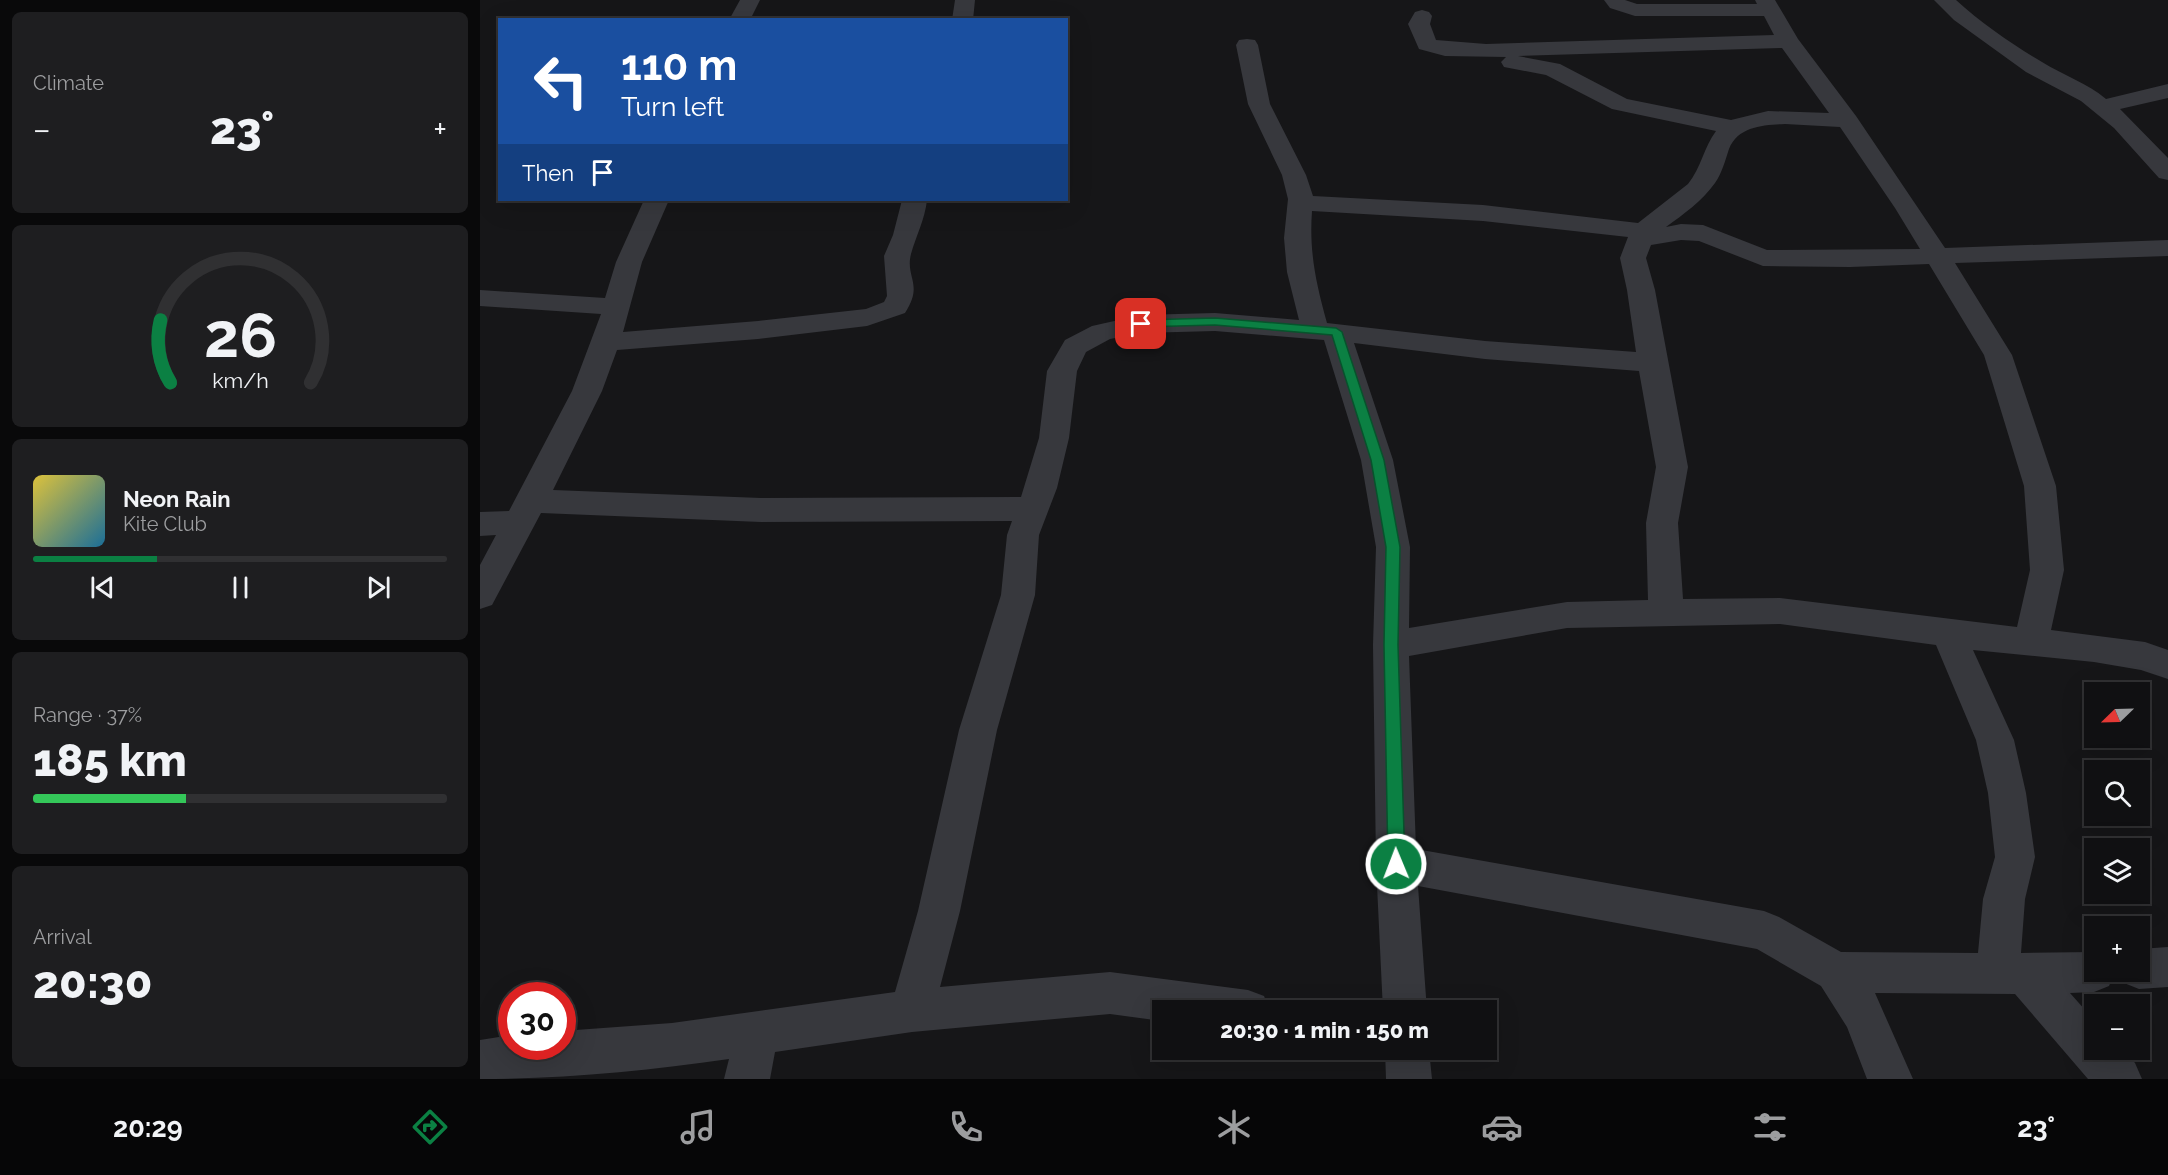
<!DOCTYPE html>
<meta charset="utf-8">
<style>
:root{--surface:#101012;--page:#1e1e20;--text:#f1f3f6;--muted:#9c9d9f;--line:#303032;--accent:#0b8043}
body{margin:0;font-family:Raleway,sans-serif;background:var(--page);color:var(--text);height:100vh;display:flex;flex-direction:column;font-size:22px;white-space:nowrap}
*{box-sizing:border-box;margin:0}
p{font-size:20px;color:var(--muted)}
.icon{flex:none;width:33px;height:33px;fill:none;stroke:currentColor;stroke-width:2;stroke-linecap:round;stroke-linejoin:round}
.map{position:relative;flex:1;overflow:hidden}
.sheet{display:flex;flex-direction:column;gap:12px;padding:12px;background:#09090a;width:480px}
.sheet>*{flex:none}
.banner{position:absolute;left:18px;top:18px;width:570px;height:183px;border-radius:0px;box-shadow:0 6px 24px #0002,0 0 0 2px var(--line);background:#1a4fa0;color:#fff;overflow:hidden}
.needle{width:39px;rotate:247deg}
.buttons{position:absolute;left:1604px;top:682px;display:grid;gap:12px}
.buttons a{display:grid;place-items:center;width:66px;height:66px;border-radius:0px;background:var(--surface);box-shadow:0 6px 24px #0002,0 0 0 2px var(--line);font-size:30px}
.speed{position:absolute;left:18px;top:982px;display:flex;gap:12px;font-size:30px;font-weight:700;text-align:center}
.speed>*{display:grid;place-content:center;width:78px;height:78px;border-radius:50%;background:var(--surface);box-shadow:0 6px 24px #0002,0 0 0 2px var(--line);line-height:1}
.speed .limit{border:9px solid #d22;background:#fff;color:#111}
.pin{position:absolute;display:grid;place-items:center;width:51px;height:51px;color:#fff;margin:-26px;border-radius:12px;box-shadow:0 3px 9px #0006}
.me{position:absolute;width:66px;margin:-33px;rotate:359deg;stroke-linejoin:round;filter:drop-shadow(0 0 4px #0008)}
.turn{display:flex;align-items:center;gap:21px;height:126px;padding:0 24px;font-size:27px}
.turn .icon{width:78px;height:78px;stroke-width:2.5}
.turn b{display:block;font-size:42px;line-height:51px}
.then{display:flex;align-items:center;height:57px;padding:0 24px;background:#0003;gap:12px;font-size:22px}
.big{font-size:45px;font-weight:800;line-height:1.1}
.sheet .card{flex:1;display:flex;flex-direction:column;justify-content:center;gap:9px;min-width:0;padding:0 21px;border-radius:9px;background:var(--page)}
.sheet .dial{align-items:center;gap:0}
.dial svg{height:156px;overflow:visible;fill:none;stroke:var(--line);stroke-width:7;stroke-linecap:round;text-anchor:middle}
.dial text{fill:var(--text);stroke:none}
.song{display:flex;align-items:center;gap:18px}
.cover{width:72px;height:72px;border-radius:9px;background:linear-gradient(135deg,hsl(50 70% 55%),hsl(200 70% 35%))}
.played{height:6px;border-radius:3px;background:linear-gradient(90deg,var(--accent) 30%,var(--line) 30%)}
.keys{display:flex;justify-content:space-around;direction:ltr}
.heat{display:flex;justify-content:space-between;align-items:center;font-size:33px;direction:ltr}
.charge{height:9px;border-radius:4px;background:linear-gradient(90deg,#34c759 37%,var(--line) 0)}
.trip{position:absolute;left:672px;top:1000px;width:345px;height:60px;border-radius:0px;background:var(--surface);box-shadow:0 6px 24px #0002,0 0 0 2px var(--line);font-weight:800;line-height:60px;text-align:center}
.tab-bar{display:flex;height:96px;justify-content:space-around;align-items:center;background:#060607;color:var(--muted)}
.tab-bar .icon{width:42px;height:42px}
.tab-bar .selected{color:var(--accent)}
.tab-bar b{font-size:27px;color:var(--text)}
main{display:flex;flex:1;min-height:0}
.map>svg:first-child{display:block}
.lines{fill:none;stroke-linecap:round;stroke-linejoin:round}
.minor{fill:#37383d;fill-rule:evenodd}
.route{fill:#0b8043;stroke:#07532c;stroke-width:1.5}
</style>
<main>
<section class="sheet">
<div class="card"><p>Climate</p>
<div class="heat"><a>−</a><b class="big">23°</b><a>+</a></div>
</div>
<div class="card dial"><svg viewBox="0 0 100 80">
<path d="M14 69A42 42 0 1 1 86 69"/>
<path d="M14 69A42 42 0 0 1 9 37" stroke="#0b8043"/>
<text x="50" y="56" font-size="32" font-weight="700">26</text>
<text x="50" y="72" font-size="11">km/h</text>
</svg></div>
<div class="card">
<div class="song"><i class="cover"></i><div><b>Neon Rain</b><p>Kite Club</p></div></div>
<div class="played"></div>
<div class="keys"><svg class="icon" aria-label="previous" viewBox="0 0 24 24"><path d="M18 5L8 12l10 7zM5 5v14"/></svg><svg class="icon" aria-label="pause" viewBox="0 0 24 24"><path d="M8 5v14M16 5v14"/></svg><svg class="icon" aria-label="next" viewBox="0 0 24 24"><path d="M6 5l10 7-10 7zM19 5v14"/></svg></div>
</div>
<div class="card"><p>Range · 37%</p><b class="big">185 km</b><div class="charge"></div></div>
<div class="card"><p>Arrival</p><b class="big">20:30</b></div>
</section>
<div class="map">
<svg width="1688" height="1079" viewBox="0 0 1688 1079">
<rect width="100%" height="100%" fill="#161618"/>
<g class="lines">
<path class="minor" d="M260,0h20l-10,20h-21z
M475,0h20l-2,20h-21z
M1124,0h21l12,4h120l-2,-4h20l23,39 58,77 89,132 223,-8v16l-213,7 57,92 44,131 8,84 -13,60 94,12 23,8v29l-27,-9 -47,-8 -121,-12 41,90 12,53 9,64 -10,42 -4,54 73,-1v20h21l-6,14 -15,6 -24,1 24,27v30h29l12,13 7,16h-54l-73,-85 -140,-1 38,86h-46l-20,-52 -26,-41 -64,-37 -339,-63 9,125h-44l-7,-147 -3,-219 3,-98 -15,-87 -37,-120 -109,-9 -74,2 -31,6 -24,13 -9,19 -8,67 -12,50 -18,47 -4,60 -38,135 -37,181 -20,76 170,-15 138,18 16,6 6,15h-108v10l-52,-7 -198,18 -137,20 -5,27h-46l5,-20c-82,12 -166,20 -249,20v-39l32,-5v12h50v-16l110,-8 223,-31 23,-81 41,-181 42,-135 6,-60 5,-14 -251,1 -220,-9 -49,92 -12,4v-44l16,-30 -16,1v-24l29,-1 63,-120 29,-77 -121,-8v-16l125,8 11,-36 28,-62h25l-27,62 -19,70 135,-11 108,-12 18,-7 3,-6 -3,-40 9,-21 9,-35h25c-2,19 -11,36 -16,54 -6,24 13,30 -6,59l-38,13 -109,13 -141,11 -15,41 -49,99 208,8 260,-1 18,-59 8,-67 18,-31 27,-14 49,-11 74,-2 84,7 -12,-48 -3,-34 4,-39 -6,-24 -34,-71 -12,-59 3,-5 8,-1 8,1 3,5 12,59 36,71 7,21 170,9 155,18 50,-39c13,-16 16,-37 28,-53l-104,-22 -66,-34 -42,-8 -3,-5 5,-5 -61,-1 -26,-7 -11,-25 7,-12 7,-2 7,2 3,4 -2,8 6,16 50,4 288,-9 -10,-19h-129l-25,-8zM1302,48l47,65 -61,-2 -37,9 -104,-21 -67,-35 -42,-8zM1305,124l55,3 55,81 25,41 -153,1 -64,-25 -22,-1 -15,3c18,-13 36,-26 49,-44 7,-10 10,-22 14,-34 9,-23 35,-24 56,-25zM832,211l171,10 145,16 -8,21 7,32 9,62 -151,-11 -158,-18c-11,-40 -18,-71 -15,-112zM1201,240l18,1 64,25 87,1 79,-3 55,91 40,131 6,84 -13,57 -237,-29 -97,1 -5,-76 10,-56 -33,-177 -9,-32 5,-13zM874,343l131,16 154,12 17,96 -10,56 2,77 -81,2 -158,26 1,-81 -17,-87zM1300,624l156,21 40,95 12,53 7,64 -12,42 -5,54 -137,-1 -62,-35 -15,-6 -348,-62 -7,-193 158,-28z
M1454,0h22c25,23 57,45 86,62 21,13 45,21 64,37l62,-15v14l-48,11 48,49v22l-9,-2 -45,-50 -33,-27 -55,-29 -72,-52z
M1688,947v40l-29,2 -15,-6 -5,-11h20v-23z
M905,1050h44l3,29h-46z"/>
</g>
<path class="route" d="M735,318l121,10 6,4 42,128 16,87 -2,98 7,219 -3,6 -6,2 -6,-2 -2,-6 -4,-219 2,-98 -15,-87 -39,-125 -117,-10 -74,2 -6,-3 6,-4z"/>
</svg>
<div class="buttons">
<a><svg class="needle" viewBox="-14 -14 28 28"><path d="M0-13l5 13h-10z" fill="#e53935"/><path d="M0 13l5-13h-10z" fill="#9c9d9f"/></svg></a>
<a><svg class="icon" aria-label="search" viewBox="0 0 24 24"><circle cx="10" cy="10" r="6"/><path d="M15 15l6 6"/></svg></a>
<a><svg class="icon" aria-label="layers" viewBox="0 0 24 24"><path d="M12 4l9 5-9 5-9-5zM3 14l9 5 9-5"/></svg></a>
<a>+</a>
<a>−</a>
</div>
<div class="speed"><div class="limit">30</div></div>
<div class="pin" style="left:661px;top:324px;background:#d93025"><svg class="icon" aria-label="arrive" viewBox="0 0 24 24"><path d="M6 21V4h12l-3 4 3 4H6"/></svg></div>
<svg class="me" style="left:916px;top:864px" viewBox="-20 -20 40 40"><circle r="17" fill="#0b8043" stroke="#fff" stroke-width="3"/><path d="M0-11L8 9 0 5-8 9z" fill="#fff"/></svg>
<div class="trip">20:30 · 1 min · 150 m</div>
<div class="banner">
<div class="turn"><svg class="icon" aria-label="left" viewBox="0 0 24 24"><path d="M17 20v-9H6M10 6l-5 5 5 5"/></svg><div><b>110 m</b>Turn left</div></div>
<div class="then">Then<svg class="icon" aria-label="arrive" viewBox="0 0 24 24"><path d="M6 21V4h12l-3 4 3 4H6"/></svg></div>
</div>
</div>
</main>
<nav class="tab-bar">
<b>20:29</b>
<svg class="icon selected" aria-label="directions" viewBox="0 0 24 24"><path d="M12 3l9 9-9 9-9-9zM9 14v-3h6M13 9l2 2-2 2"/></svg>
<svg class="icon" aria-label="music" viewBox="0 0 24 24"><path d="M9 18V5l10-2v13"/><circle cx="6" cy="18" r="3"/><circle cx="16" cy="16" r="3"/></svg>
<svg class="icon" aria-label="phone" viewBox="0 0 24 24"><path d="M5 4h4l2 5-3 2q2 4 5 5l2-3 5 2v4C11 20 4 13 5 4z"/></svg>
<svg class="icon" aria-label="climate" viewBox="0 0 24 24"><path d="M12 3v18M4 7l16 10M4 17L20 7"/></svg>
<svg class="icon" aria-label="car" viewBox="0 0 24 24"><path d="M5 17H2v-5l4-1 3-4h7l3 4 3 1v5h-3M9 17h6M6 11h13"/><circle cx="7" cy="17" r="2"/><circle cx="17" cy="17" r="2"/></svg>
<svg class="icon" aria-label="filters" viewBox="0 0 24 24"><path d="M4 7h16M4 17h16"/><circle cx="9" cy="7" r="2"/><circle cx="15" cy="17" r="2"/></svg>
<b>23°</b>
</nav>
